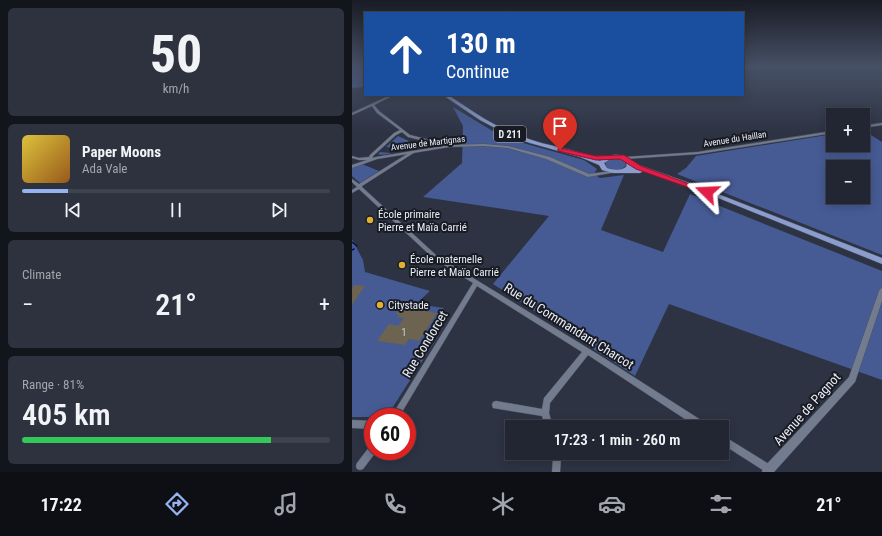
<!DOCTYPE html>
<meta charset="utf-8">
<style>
:root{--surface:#222632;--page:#2e323e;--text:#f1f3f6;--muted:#a2a5ac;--line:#3f434d;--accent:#95b2f1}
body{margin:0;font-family:"Roboto Condensed",sans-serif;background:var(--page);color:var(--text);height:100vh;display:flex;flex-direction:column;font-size:15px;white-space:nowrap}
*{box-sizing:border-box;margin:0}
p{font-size:13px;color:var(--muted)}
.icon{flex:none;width:22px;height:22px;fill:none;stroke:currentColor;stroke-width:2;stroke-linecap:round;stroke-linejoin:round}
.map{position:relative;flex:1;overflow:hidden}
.side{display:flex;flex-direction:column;gap:8px;padding:8px;background:#13151c;width:352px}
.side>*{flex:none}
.hud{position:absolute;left:12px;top:12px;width:380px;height:84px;border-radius:0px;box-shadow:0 2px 10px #0003,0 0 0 1px var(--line);background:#1a4fa0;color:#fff;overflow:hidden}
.controls{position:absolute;left:474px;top:108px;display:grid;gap:8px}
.controls a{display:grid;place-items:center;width:44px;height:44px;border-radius:0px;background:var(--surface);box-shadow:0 2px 10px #0003,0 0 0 1px var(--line);font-size:20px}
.speed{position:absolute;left:12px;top:408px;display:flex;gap:8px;font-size:20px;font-weight:700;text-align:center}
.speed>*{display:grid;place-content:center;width:52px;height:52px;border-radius:50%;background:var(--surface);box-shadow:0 2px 10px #0003,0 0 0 1px var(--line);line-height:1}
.speed .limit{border:6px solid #d22;background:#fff;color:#111}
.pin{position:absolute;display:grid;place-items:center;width:34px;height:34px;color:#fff;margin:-41px -17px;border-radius:50% 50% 50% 0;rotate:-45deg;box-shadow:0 0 4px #0007}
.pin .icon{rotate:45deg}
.me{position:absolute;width:44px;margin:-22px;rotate:291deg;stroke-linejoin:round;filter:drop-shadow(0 0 3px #0008)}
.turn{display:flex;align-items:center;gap:14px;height:84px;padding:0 16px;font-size:18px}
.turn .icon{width:52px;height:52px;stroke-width:2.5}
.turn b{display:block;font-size:28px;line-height:34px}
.big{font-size:30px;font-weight:600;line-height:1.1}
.side .tile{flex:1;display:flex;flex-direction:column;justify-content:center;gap:6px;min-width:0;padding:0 14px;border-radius:6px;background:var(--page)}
.side .dial{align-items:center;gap:0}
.dial b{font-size:52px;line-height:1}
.song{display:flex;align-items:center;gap:12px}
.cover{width:48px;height:48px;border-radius:6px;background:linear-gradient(135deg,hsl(50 70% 55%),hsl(30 70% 35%))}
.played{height:4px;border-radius:2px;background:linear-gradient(90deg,var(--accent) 15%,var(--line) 15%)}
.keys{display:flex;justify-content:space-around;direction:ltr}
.heat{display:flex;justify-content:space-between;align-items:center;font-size:22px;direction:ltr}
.charge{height:6px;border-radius:3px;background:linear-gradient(90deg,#34c759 81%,var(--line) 0)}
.trip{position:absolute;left:153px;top:420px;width:224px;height:40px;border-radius:0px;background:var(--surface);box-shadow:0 2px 10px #0003,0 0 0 1px var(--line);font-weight:600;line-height:40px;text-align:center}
.menu{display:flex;height:64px;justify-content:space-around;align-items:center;background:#0e0f14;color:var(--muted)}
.menu .icon{width:28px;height:28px}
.menu .active{color:var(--accent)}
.menu b{font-size:18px;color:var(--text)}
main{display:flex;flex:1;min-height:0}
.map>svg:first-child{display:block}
.green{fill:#465a94;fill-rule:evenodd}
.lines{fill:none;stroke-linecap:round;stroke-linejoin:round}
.stream{stroke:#081147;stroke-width:1.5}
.building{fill:#6c6350}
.minor-casing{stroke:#4c5260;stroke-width:1}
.tertiary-casing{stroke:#4c5260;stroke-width:1}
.primary-casing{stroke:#4c5260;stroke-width:1}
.minor{fill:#737b8e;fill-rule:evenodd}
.tertiary{fill:#737b8e;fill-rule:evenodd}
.primary{fill:#8a9dce;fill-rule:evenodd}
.route{fill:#e11d48;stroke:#92132f}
.poi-dot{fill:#e1af34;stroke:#181b22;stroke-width:1.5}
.labels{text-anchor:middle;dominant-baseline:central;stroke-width:4;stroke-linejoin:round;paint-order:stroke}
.far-street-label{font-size:9px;fill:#eaeef9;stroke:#181b22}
.shield{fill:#181b22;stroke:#abafb8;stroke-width:1}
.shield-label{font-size:10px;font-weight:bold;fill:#eaeef9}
.poi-label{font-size:11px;fill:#eaeef9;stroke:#181b22;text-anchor:start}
.near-number-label{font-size:11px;fill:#cacbcf}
.near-street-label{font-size:13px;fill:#eaeef9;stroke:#181b22}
</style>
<main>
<section class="side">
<div class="tile dial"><b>50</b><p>km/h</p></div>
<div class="tile">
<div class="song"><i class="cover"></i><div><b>Paper Moons</b><p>Ada Vale</p></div></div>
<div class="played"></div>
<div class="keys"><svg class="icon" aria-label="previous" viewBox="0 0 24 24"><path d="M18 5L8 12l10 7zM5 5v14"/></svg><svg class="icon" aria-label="pause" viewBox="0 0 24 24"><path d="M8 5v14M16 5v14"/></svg><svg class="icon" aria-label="next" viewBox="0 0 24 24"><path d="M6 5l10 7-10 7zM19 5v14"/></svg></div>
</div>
<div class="tile"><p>Climate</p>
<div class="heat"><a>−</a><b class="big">21°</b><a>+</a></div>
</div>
<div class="tile"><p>Range · 81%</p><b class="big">405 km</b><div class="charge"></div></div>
</section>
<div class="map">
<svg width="530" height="472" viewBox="0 0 530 472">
<rect width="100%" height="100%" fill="#2d3343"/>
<path class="green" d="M0,67h13v20l-13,1z
M101,107l38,23 18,9 75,21 13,9 -3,5 6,4 24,-3 -23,55 62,22 27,-58 192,77v109l-213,-76 -34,72 -142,-92 56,-68 -126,-19 39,-34 1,-37z
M511,130l19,12v113l-205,-81 9,-6 10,-12 137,-22v11h30zM481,167h30v30h-30z
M46,136l11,5c-9,6 -19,17 -31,13l2,-2 11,1 5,-5 -10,-1z
M264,158l9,3 1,4c-5,7 -12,5 -19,3l-2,-6 4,-3z
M10,164l17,7 -19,12 -8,-7v-8z
M0,239l11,21 2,12 65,19 -14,13 28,4 -30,46 11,2 30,-46 -66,103 -8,4h-29z"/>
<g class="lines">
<path class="stream" d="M0,242l5,4
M0,250l2,-1"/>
</g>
<path class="building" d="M2,285l11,1 -13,19v-16z
M49,307l36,6 -18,28 -10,-2 -4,6 -28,-4 12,-17 9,2 6,-8 -7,-1 2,-2 -3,-1z"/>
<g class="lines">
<defs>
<path id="minor" d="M39,95h3l-20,10 5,6 31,24 40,10v2l-42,-10 -6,-5 -6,3 -23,21 -1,4h-13l-7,-2v-2l7,2 10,-1 1,-2 24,-22 6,-3 -23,-17 -5,-7 -20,9v-2z
M60,151h1l2,1 -53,34v1l75,69 167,102 103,66 1,3h-11l-109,-72 -38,48 -1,10 4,14h-8l-3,-11 -49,-8 -1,-3 1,-3 3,-1 46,8 2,-11 38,-46 -105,-66 -78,131h-8l82,-134 -40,-25 -74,-69 -7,4v-3l5,-3 -5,-5v-3l7,5z
M0,420l21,1v8l-21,-1z
M370,435l50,31 1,3 -1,3h-6l-44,-28z
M21,445v6h3v1l-13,17 -3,1 -3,-1 -1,-3 1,-3 13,-17z
M200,453h8l1,5 -1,14h-8l1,-14z"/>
<path id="tertiary" d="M530,123v2l-19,3v-2z
M481,131v2l-135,21 -73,5 -2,-1 2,-1 73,-5z
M132,144l24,2 42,11 39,17 22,-3 2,1 -2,1 -23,4 -42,-18 -38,-11 -24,-2 -35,1 -72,12 -25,9v-3l24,-8 73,-12z
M530,288v13l-27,81 -81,90h-12l1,-4 86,-91 30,-86 1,-2z"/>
<path id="primary" d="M91,95h5c24,16 48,33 75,42 25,10 53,11 77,24 10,-9 25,-8 33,2l62,22 187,73v6l-191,-77 -48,-16 -3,2h-27l-11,-3 -3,-5 -19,-8 -50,-14 -20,-7 -30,-16zM260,158c6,0 11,1 15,5l-1,4c-5,4 -13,3 -19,1l-3,-5z"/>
</defs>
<use href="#minor" class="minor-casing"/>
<use href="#tertiary" class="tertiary-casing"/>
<use href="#primary" class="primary-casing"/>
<use href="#minor" class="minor"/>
<use href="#tertiary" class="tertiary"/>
<use href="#primary" class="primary"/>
</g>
<linearGradient id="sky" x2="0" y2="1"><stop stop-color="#191c25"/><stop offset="0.5" stop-color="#465066"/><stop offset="1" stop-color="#465066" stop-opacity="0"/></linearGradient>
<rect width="530" height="133" fill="url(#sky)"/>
<path class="route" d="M208,148l36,8 28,-1 17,11 70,26 -1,1h-6l-68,-24 -16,-10 -24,1 -38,-9v-2z"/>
<g class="poi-dot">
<circle cx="18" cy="220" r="4"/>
<circle cx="50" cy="265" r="4"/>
<circle cx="28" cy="305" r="4"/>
</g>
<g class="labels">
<g class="far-street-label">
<text transform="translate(383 139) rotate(-9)">Avenue du Haillan</text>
<text transform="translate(76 143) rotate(-7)">Avenue de Martignas</text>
</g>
<rect class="shield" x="142" y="126" width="32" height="16" rx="3"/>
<g class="shield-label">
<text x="158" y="134">D 211</text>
</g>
<g class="poi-label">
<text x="26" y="214">École primaire<tspan x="26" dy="13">Pierre et Maïa Carrié</tspan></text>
<text x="58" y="259">École maternelle<tspan x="58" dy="13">Pierre et Maïa Carrié</tspan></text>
<text x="36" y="305">Citystade</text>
</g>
<g class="near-number-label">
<text x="52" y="332">1</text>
</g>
<g class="near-street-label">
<text transform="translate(217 326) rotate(32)">Rue du Commandant Charcot</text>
<text transform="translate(73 344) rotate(-59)">Rue Condorcet</text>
<text transform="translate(455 409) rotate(-48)">Avenue de Pagnot</text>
</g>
</g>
</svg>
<div class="controls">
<a>+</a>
<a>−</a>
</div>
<div class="speed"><div class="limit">60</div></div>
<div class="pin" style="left:208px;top:150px;background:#d93025"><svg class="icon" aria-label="arrive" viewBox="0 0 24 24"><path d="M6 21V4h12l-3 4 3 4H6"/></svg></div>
<svg class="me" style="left:355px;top:192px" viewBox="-20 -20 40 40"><path d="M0-17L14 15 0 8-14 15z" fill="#e11d48" stroke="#fff" stroke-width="4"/></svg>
<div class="trip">17:23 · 1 min · 260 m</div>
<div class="hud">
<div class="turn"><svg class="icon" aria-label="ahead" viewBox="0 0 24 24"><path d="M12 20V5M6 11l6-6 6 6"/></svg><div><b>130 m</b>Continue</div></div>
</div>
</div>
</main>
<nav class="menu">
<b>17:22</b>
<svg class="icon active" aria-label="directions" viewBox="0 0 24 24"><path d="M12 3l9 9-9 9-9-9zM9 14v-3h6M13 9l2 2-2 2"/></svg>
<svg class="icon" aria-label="music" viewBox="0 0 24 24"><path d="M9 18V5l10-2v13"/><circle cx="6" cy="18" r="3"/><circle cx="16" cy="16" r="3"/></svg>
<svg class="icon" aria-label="phone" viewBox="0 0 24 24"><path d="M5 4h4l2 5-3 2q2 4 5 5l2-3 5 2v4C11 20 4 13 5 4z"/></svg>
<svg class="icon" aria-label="climate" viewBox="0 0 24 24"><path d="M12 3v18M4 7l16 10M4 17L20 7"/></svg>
<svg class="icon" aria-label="car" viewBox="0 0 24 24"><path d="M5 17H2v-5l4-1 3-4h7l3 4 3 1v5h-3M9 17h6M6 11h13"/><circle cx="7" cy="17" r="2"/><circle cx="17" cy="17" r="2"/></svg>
<svg class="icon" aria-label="filters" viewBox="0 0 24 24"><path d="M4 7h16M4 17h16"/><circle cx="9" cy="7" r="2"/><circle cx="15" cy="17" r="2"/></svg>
<b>21°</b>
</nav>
